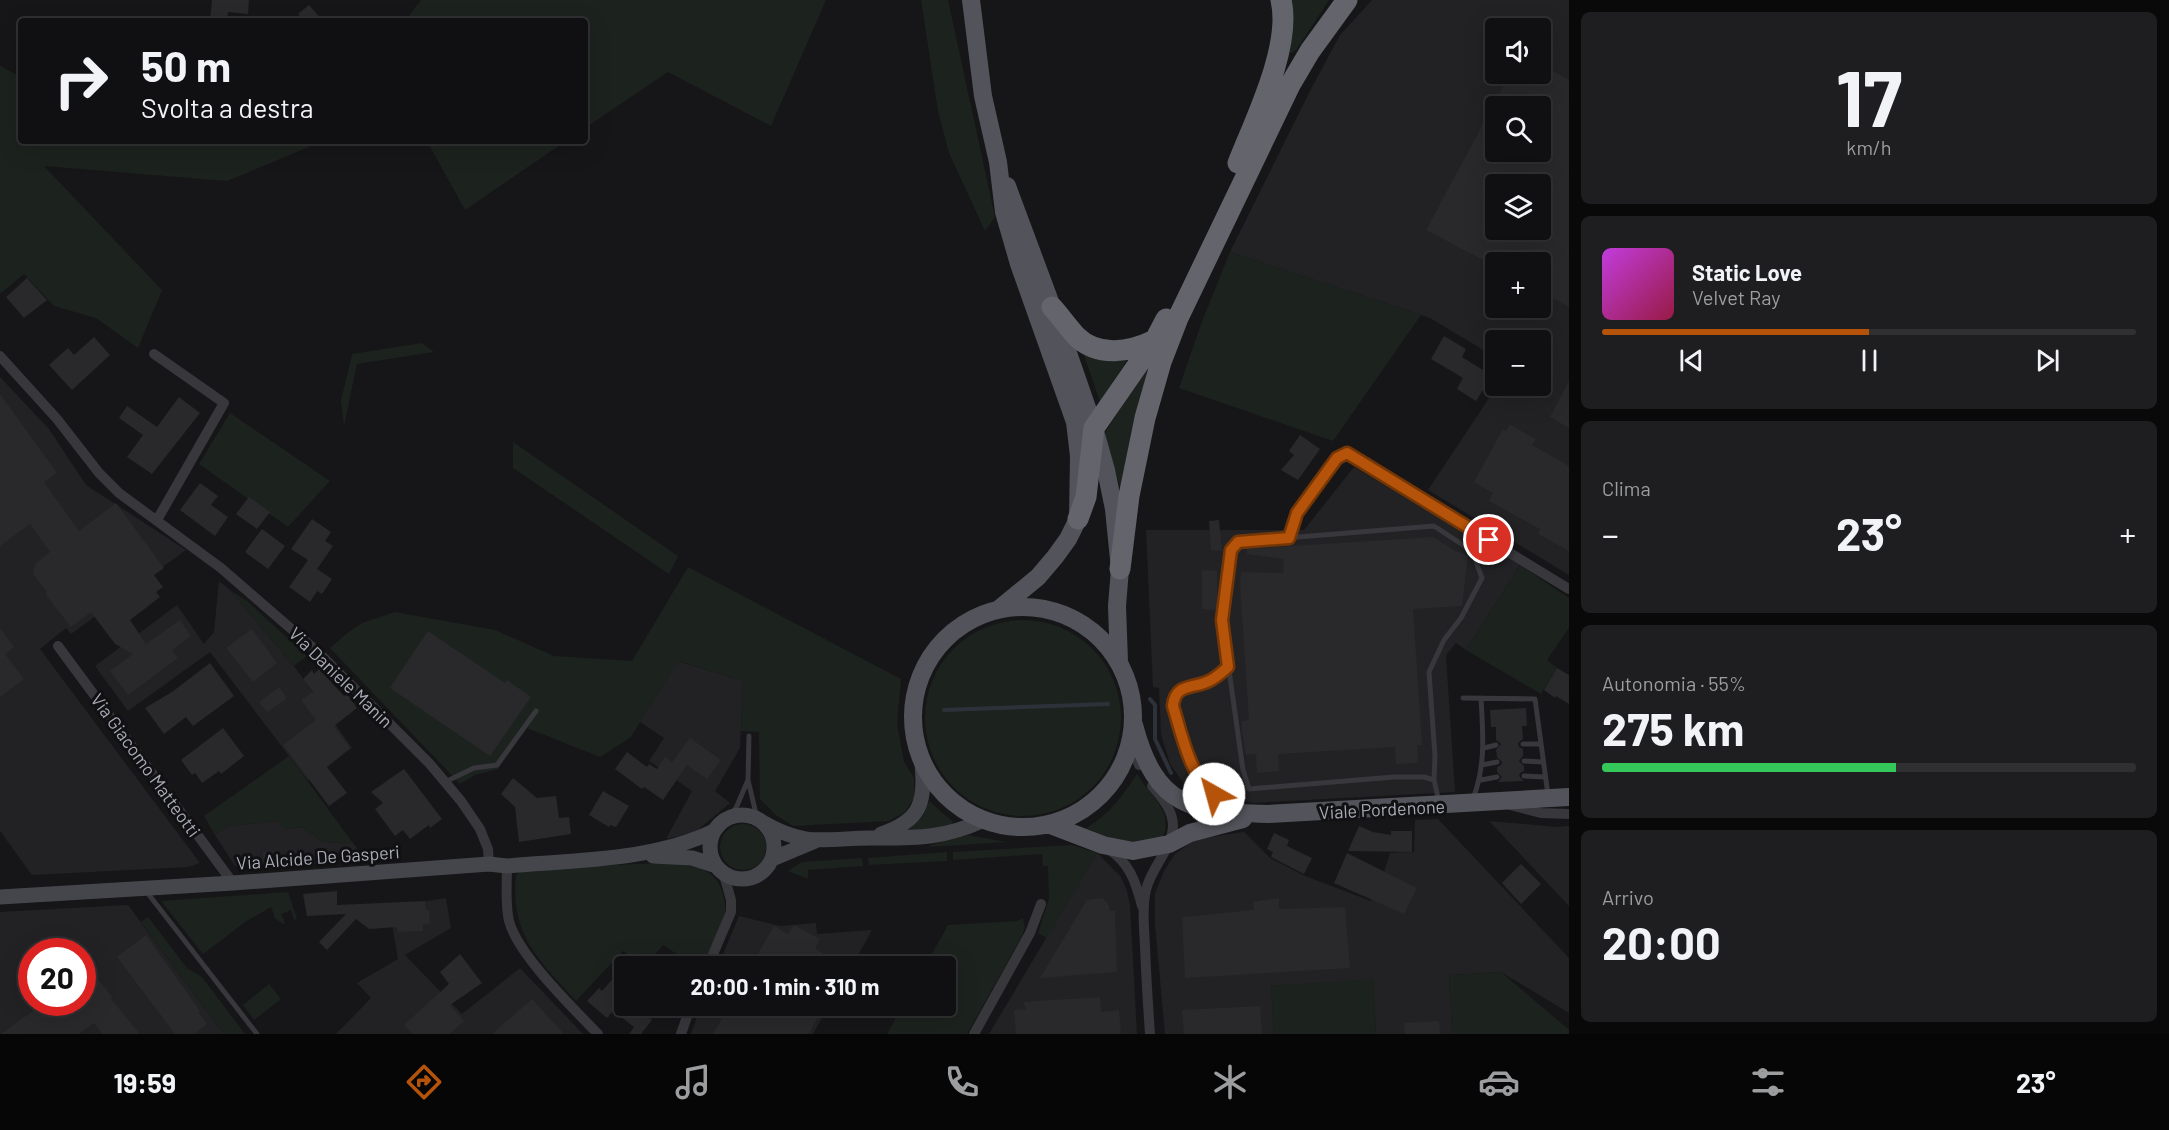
<!DOCTYPE html>
<html lang="it">
<meta charset="utf-8">
<style>
:root{--surface:#101012;--page:#1e1e20;--text:#f1f3f6;--muted:#9c9d9f;--line:#303032;--accent:#b45309}
body{margin:0;font-family:Barlow,sans-serif;background:var(--page);color:var(--text);height:100vh;display:flex;flex-direction:column;font-size:22px;white-space:nowrap}
*{box-sizing:border-box;margin:0}
p{font-size:20px;color:var(--muted)}
.icon{flex:none;width:33px;height:33px;fill:none;stroke:currentColor;stroke-width:2;stroke-linecap:round;stroke-linejoin:round}
.map{position:relative;flex:1;overflow:hidden}
.side{display:flex;flex-direction:column;gap:12px;padding:12px;background:#09090a;width:600px}
.side>*{flex:none}
.hud{position:absolute;left:18px;top:18px;width:570px;height:126px;border-radius:6px;box-shadow:0 6px 24px #0002,0 0 0 2px var(--line);background:#101012;color:var(--text);overflow:hidden}
.controls{position:absolute;left:1485px;top:18px;display:grid;gap:12px}
.controls a{display:grid;place-items:center;width:66px;height:66px;border-radius:6px;background:var(--surface);box-shadow:0 6px 24px #0002,0 0 0 2px var(--line);font-size:30px}
.speed{position:absolute;left:18px;top:938px;display:flex;gap:12px;font-size:30px;font-weight:700;text-align:center}
.speed>*{display:grid;place-content:center;width:78px;height:78px;border-radius:50%;background:var(--surface);box-shadow:0 6px 24px #0002,0 0 0 2px var(--line);line-height:1}
.speed .limit{border:9px solid #d22;background:#fff;color:#111}
.pin{position:absolute;display:grid;place-items:center;width:51px;height:51px;color:#fff;margin:-26px;border:3px solid #fff;border-radius:50%;box-shadow:0 2px 6px #0007}
.me{position:absolute;width:66px;margin:-33px;rotate:322deg;stroke-linejoin:round;filter:drop-shadow(0 0 4px #0008)}
.turn{display:flex;align-items:center;gap:21px;height:126px;padding:0 24px;font-size:27px}
.turn .icon{width:78px;height:78px;stroke-width:2.5}
.turn b{display:block;font-size:42px;line-height:51px}
.big{font-size:45px;font-weight:700;line-height:1.1}
.side .card{flex:1;display:flex;flex-direction:column;justify-content:center;gap:9px;min-width:0;padding:0 21px;border-radius:9px;background:var(--page)}
.side .dial{align-items:center;gap:0}
.dial b{font-size:78px;line-height:1}
.song{display:flex;align-items:center;gap:18px}
.cover{width:72px;height:72px;border-radius:9px;background:linear-gradient(135deg,hsl(290 70% 55%),hsl(340 70% 35%))}
.played{height:6px;border-radius:3px;background:linear-gradient(90deg,var(--accent) 50%,var(--line) 50%)}
.keys{display:flex;justify-content:space-around;direction:ltr}
.heat{display:flex;justify-content:space-between;align-items:center;font-size:33px;direction:ltr}
.charge{height:9px;border-radius:4px;background:linear-gradient(90deg,#34c759 55%,var(--line) 0)}
.trip{position:absolute;left:614px;top:956px;width:342px;height:60px;border-radius:6px;background:var(--surface);box-shadow:0 6px 24px #0002,0 0 0 2px var(--line);font-weight:700;line-height:60px;text-align:center}
.tab-bar{display:flex;height:96px;justify-content:space-around;align-items:center;background:#060607;color:var(--muted)}
.tab-bar .icon{width:42px;height:42px}
.tab-bar .active{color:var(--accent)}
.tab-bar b{font-size:27px;color:var(--text)}
main{display:flex;flex:1;min-height:0}
.map>svg:first-child{display:block}
.built{fill:#222225;fill-rule:evenodd}
.green{fill:#1c221e}
.lines{fill:none;stroke-linecap:round;stroke-linejoin:round}
.stream{stroke:#2d323a;stroke-width:4}
.building{fill:#29292c;fill-rule:evenodd}
.lane{stroke:#37373c;stroke-width:5}
.street{stroke:#37373c;stroke-width:10}
.secondary{stroke:#45464c;stroke-width:15}
.primary{stroke:#53545b;stroke-width:18}
.highway{stroke:#64646d;stroke-width:21}
.route-casing{stroke:#753606;stroke-width:15}
.route{stroke:#b45309;stroke-width:10}
.labels{text-anchor:middle;dominant-baseline:central;stroke-width:6;stroke-linejoin:round;paint-order:stroke}
.street-label{font-size:18px;fill:#a9abb7;stroke:#111113}
</style>
<main>
<div class="map">
<svg width="1569" height="1034" viewBox="0 0 1569 1034">
<rect width="100%" height="100%" fill="#161618"/>
<path class="built" d="M1372,0h197v575l-141,-85 69,-104h43v-46h-44l-1,17 -65,-39 -200,-66 81,-163 29,-54zM1496,28h44v46h-44zM1496,106h44v46h-44zM1496,184h44v46h-44zM1496,262h44v46h-44z
M0,377l49,52 37,56 100,65 -115,84 -5,-6 -26,21 160,214 -12,4 -156,8 -32,-44z
M1354,467l166,98 -54,85 -10,-7 -10,12 9,137 -202,11 -22,-7 -10,-6 1,14 -18,-2 -12,-7 -22,-31 -9,-30 -2,-46 -6,-1 -7,-157h158z
M219,581l11,9 64,76 58,82 -44,33 -98,-129 -82,59 -33,-45 82,-61 27,39 10,-12z
M678,661l65,20 -3,67 -25,43 15,12 -36,30 -28,6 26,-48 -43,-30 15,-23 -24,-16z
M1438,819l131,139v55l-68,-41 -52,3 3,59h-76l-3,-54 -102,6 3,48h-109l-10,-109v-32l10,-24 10,-15 21,-15 48,-7 26,26 35,18 66,25 13,-29 6,-19 24,-1 1,-32z
M278,821l8,8 17,-2 19,15 31,1 13,16 -42,5 -89,2 -20,-31 14,-9z
M1489,821l69,6 11,-1v80z
M1097,853l24,24 6,14 3,15 7,128h-148z
M446,898l5,30 -46,27 57,59 58,-46 63,66h-247l35,-36 -14,-15 41,-24 -9,-52z
M128,905l96,129h-224v-122zM32,951h50v51h-50z
M739,916l41,10 36,-3 1,11 55,-4 -20,36h-134z
M701,1005h128l-16,29h-122z"/>
<path class="green" d="M421,0h405l-55,126 -103,-54 -83,56v-107h-180z
M921,0h27l47,217 -10,14 -36,-78 -11,-42z
M1289,0h40l-32,49 -5,4 -5,-2z
M0,66l21,11v64h302l-96,40 -183,-15 118,124 -24,58 -42,-30 -42,-12 -30,-32 -24,20z
M427,141h139l-101,69z
M1230,252l191,63 -88,126 -154,-53 22,-64z
M422,343l12,9 -77,12 -13,62 -3,-25 11,-47z
M1083,352l44,8 -27,42z
M1150,362l-19,71 -10,57 -17,-56z
M230,413l100,68 -42,46 -89,-63z
M513,442l165,114 -9,18 -156,-106z
M1520,565l49,33v30l-22,32 10,8 -16,26 -75,-44z
M688,567l213,112 -4,45 7,38 10,16v20l-9,14 -16,9 -96,5 -17,-11 -16,-16 -1,-67 -18,-1 2,-50 -64,-20 -49,77 -30,19 -73,-29 -29,41 -23,6 -15,9 -130,-136 16,-14 16,-11 33,-11 100,18 59,26 78,5z
M230,590l17,11 60,55 -13,10z
M925 718a98 98 0 1 1 196 0a98 98 0 1 1-196 0Z
M289,756l64,87 -31,-1 -19,-15 -18,2 -7,-8 -49,5 -14,9 -11,-19z
M1137,774c12,21 37,37 26,63l-21,7 -37,-8 -19,-8c23,-13 37,-33 51,-54z
M929,801l24,21 -2,3 -45,8 17,-17z
M720 847a23 23 0 1 1 46 0a23 23 0 1 1-46 0Z
M968,835l39,7 -78,5 2,-2z
M1072,845l25,8 -50,85 -9,-5 11,-34 -1,-33h-5l-1,-12 -89,6v-8z
M947,852v9l-78,4 -1,-7z
M862,858l1,8 -55,4v9l-20,-8 14,-9z
M661,863c25,1 55,2 62,31 1,6 3,14 2,19 -3,14 -17,39 -23,53h-7l-32,-21 -18,21 -22,-15 -47,50c-37,-41 -66,-66 -60,-126l8,-6z
M288,892l9,27 -3,1 -3,-10 -10,4 4,9 -2,1 -8,-6 -4,-11 -26,15 -42,32 -42,-53z
M148,917l39,51 15,9 43,57h-21l-83,-112z
M1023,918l2,9 -3,9 -55,98h-80l16,-29h42v-39h-20l23,-41 69,-4z
M1501,972l68,58v4h-117l-3,-59z
M1373,979l3,55h-102l-3,-48z
M269,984l12,15 -27,21 -11,-15z"/>
<g class="lines">
<path class="stream" d="M1150,699l5,6v34l16,34
M944,710l164,-6"/>
</g>
<path class="building" d="M212,0h37l-1,14 -20,-2 -1,9h-17z
M309,5l14,16h-19l-6,-7z
M1540,64l29,16v227l-29,-15v-30h-44v5l-70,-37 84,-156h30zM1496,106h44v46h-44zM1496,184h44v46h-44z
M27,278l20,22 -23,18 -18,-21z
M1444,336l22,13 -4,8 21,13 4,-7 9,6v9l-6,8 -4,-1 -10,16 -19,-12 6,-11 -32,-19z
M94,337l16,18 -38,35 -23,-25 19,-17 6,7z
M1569,381v47l-19,-11z
M0,394l57,79 -13,9 35,49 37,-28 48,65 -10,7 9,12 -7,5 4,5 -30,23 16,24 34,-24 11,16 -19,14 6,8 -50,37 -18,-24 23,-17 -18,-10 -24,-32 -20,15 -26,-33 2,-2 -14,-18 3,-11 14,-11 -20,-28 -30,22z
M179,397l21,16 -48,61 -25,-17 16,-22 -24,-17 8,-12 30,21z
M1510,425l26,14 -4,6 37,21v85l-31,-17 2,-5 -51,-28 4,-8 -19,-11 29,-53 3,2z
M1300,435l20,14 -22,31 -17,-10 13,-15 -5,-4z
M200,483l18,13 -7,9 17,12 -13,19 -35,-26z
M249,497l21,15 -13,17 -21,-15z
M312,519l19,13 -6,9 8,5 -16,23 15,10 -10,15 -5,-3 -7,11 -21,-15 19,-27 -17,-11z
M1219,520l3,31 -11,-1 -2,-29z
M262,529l23,17 -17,23 -23,-17z
M1433,537l22,14 13,4 -6,51 -49,3 9,136h-5l1,18 -22,1 -1,-17 -117,7 1,17 -22,2 -1,-19 -10,1 -4,-24v-10l7,-1 -9,-136 1,-12 42,1 1,-14 -37,-5v-5z
M1202,570l15,1v39l-15,-1z
M0,628l14,19 -9,7 19,25 -24,18z
M252,629l25,34 -24,19 -27,-34z
M428,631l77,52 2,-3 24,17 -41,59 -100,-68z
M210,663l24,33 -41,30 -7,-9 -22,17 -19,-26 27,-16z
M1557,668l12,7v29l-13,-8 -1,2 -11,-8z
M319,669l25,27 3,-2 10,14 -23,18 16,22 -23,19 20,26 -18,13 -46,-61 33,-25 -15,-20 12,-8 -10,-13 9,-9 2,4z
M279,687l8,11 -20,14 -8,-10z
M1526,708l1,18h-5l1,13 -5,4 1,4 4,2v7l-4,5 5,5v5l-4,2 -1,3 5,5 -26,1 4,-5 -5,-5v-5l4,-2 1,-3 -5,-5 -1,-7 5,-6 -5,-4v-13h-5l-1,-17z
M223,728l21,28 -23,18 -2,-3 -17,12 -7,-10 -3,2 -11,-15z
M690,738l31,22 -14,19 -20,-14 -24,35 -19,-13 -2,2 -27,-20 12,-17 20,15 2,-3 8,5 8,-12 7,5z
M404,769l38,50 -12,9 -1,-3 -19,14 -7,-9 -8,6 -20,-27 8,-6 -12,-11z
M513,778l24,20 19,-2 3,22 10,-1 2,17 -52,8 -4,-35 -14,-13z
M603,791l26,15 -13,21 -6,-2 -1,2 -20,-12z
M1359,826l14,6 18,3v-4h21v21l-64,-1z
M1274,833l15,7 -2,6 25,12 -8,16 -33,-17 2,-5 -6,-3z
M278,851l1,13 -15,1 -1,-13z
M1347,853l70,35 -13,26 -70,-31z
M1521,864l20,20 -20,20 -19,-21z
M337,891v14l88,-4 1,9h3l1,14h-7v7l-25,1 -1,-5 -28,2 -13,-10 -29,31 -8,-8 27,-28 -39,2 -4,-22z
M1103,898l5,6 2,7h5l2,61 -77,6 47,-78z
M1279,898v11l66,-2 5,61 -165,10 -3,-61 72,-7 -1,-8z
M794,925l26,14 -5,10 31,17h-95l23,-40 14,8z
M146,935l54,76 -2,1 9,12 -13,10h-19l-58,-77z
M460,954l22,29 -32,22 14,16 -14,13h-38l-8,-9 45,-41 -9,-12z
M82,959l31,39 -2,1 29,35h-38l-8,-11 -15,11h-78l44,-32h37z
M624,966v39h8l20,15 -11,14h-12l5,-7 -21,-16 -6,7 -20,-17 12,-13 3,3z
M1100,997l1,15 18,-2 2,24h-105l-2,-24 12,-1 -3,-7z
M532,999l32,35h-72z
M729,1005h95l-15,29h-96z
M1260,1006l2,28h-78l-2,-24z
M1439,1021l1,13h-35l-1,-11z"/>
<g class="lines">
<path class="lane" d="M1289,538l8,-25 40,-55 9,-5
M1228,667c-6,5 -12,11 -19,14 -16,8 -34,3 -36,25l24,70 9,12 32,17
M1463,698l72,1 13,96
M1523,744h17
M1484,748l12,-3
M1524,761l19,1
M1482,765l15,-3
M1524,776l21,1
M748,780l1,-44
M1434,780l1,-24 -6,-84 15,-32 17,-22 21,-40 -10,-27 -38,-25 -197,16 -6,9 -9,69 21,150 6,19 145,-12h30l10,3 5,22
M1481,780l16,-3
M445,782l29,-14 23,-3 39,-54
M1473,799c13,-34 10,-66 8,-101
M726,819l10,-11 12,-28 9,38
M146,891l111,143"/>
<path class="street" d="M154,354l70,49 -67,117
M0,356l57,63 42,54 20,20 102,75 98,85 110,110 32,38 19,28 8,20 1,15
M1346,453l223,136
M58,646l175,237
M1130,742l9,23
M1510,805l31,8 28,1
M1108,849c21,13 28,33 34,57
M507,866c0,18 -2,38 2,55 9,34 64,87 89,113
M708,966l23,-54v-12l-7,-25
M681,1034l10,-29
M974,1034l56,-101 11,-29
M1150,1034c-2,-29 -4,-59 -5,-88 -1,-19 -3,-38 1,-56 5,-23 26,-40 27,-64 0,-16 -11,-28 -21,-40"/>
<path class="secondary" d="M710 847a32 32 0 1 1 64 0a32 32 0 1 1-64 0Z
M764,823c43,25 62,15 108,15 44,0 71,1 112,-18
M881,834c39,-13 45,-31 41,-70
M653,856l39,2 22,7
M772,859l43,-18
M0,897l233,-14 256,-19 18,2c66,-6 146,-5 207,-35"/>
<path class="primary" d="M971,0l12,96 15,66 6,50 15,52 56,158 4,34 -1,63 -10,20 -13,18 -17,20 -39,32
M1007,186l45,121 42,121 12,42 8,39 6,60 -3,37 2,56
M913 717a110 110 0 1 1 220 0a110 110 0 1 1-220 0Z
M1134,725c22,83 57,87 134,89l301,-17
M1048,824l55,21 30,6 36,-7 21,-11 53,-14"/>
<path class="highway" d="M1238,163c17,-43 54,-117 43,-163
M1052,307c8,9 16,20 24,29 22,22 54,16 79,4
M1078,519l8,-22 8,-69 61,-88 11,-21
M1120,569l9,-73 16,-78 16,-56 17,-44 112,-233 20,-34 37,-51"/>
</g>
<g class="lines">
<defs>
<path id="route" d="M1214,794c-24,-17 -33,-62 -41,-88 2,-23 20,-17 36,-25 7,-3 13,-9 19,-14l-6,-47 9,-70 7,-8 51,-4 8,-25 40,-55 10,-5 142,87"/>
</defs>
<use href="#route" class="route-casing"/>
<use href="#route" class="route"/>
</g>
<g class="labels">
<g class="street-label">
<text transform="translate(341 677) rotate(44)">Via Daniele Manin</text>
<text transform="translate(146 765) rotate(54)">Via Giacomo Matteotti</text>
<text transform="translate(1382 809) rotate(-3)">Viale Pordenone</text>
<text transform="translate(318 857) rotate(-4)">Via Alcide De Gasperi</text>
</g>
</g>
</svg>
<div class="controls">
<a><svg class="icon" aria-label="sound" viewBox="0 0 24 24"><path d="M4 9h4l5-4v14l-5-4H4zM17 9q2 3 0 6"/></svg></a>
<a><svg class="icon" aria-label="search" viewBox="0 0 24 24"><circle cx="10" cy="10" r="6"/><path d="M15 15l6 6"/></svg></a>
<a><svg class="icon" aria-label="layers" viewBox="0 0 24 24"><path d="M12 4l9 5-9 5-9-5zM3 14l9 5 9-5"/></svg></a>
<a>+</a>
<a>−</a>
</div>
<div class="speed"><div class="limit">20</div></div>
<div class="pin" style="left:1489px;top:540px;background:#d93025"><svg class="icon" aria-label="arrive" viewBox="0 0 24 24"><path d="M6 21V4h12l-3 4 3 4H6"/></svg></div>
<svg class="me" style="left:1214px;top:794px" viewBox="-20 -20 40 40"><circle r="19" fill="#fff"/><path d="M0-13L10 11 0 6-10 11z" fill="#b45309"/></svg>
<div class="trip">20:00 · 1 min · 310 m</div>
<div class="hud">
<div class="turn"><svg class="icon" aria-label="right" viewBox="0 0 24 24"><path d="M7 20v-9h11M14 6l5 5-5 5"/></svg><div><b>50 m</b>Svolta a destra</div></div>
</div>
</div>
<section class="side">
<div class="card dial"><b>17</b><p>km/h</p></div>
<div class="card">
<div class="song"><i class="cover"></i><div><b>Static Love</b><p>Velvet Ray</p></div></div>
<div class="played"></div>
<div class="keys"><svg class="icon" aria-label="previous" viewBox="0 0 24 24"><path d="M18 5L8 12l10 7zM5 5v14"/></svg><svg class="icon" aria-label="pause" viewBox="0 0 24 24"><path d="M8 5v14M16 5v14"/></svg><svg class="icon" aria-label="next" viewBox="0 0 24 24"><path d="M6 5l10 7-10 7zM19 5v14"/></svg></div>
</div>
<div class="card"><p>Clima</p>
<div class="heat"><a>−</a><b class="big">23°</b><a>+</a></div>
</div>
<div class="card"><p>Autonomia · 55%</p><b class="big">275 km</b><div class="charge"></div></div>
<div class="card"><p>Arrivo</p><b class="big">20:00</b></div>
</section>
</main>
<nav class="tab-bar">
<b>19:59</b>
<svg class="icon active" aria-label="directions" viewBox="0 0 24 24"><path d="M12 3l9 9-9 9-9-9zM9 14v-3h6M13 9l2 2-2 2"/></svg>
<svg class="icon" aria-label="music" viewBox="0 0 24 24"><path d="M9 18V5l10-2v13"/><circle cx="6" cy="18" r="3"/><circle cx="16" cy="16" r="3"/></svg>
<svg class="icon" aria-label="phone" viewBox="0 0 24 24"><path d="M5 4h4l2 5-3 2q2 4 5 5l2-3 5 2v4C11 20 4 13 5 4z"/></svg>
<svg class="icon" aria-label="climate" viewBox="0 0 24 24"><path d="M12 3v18M4 7l16 10M4 17L20 7"/></svg>
<svg class="icon" aria-label="car" viewBox="0 0 24 24"><path d="M5 17H2v-5l4-1 3-4h7l3 4 3 1v5h-3M9 17h6M6 11h13"/><circle cx="7" cy="17" r="2"/><circle cx="17" cy="17" r="2"/></svg>
<svg class="icon" aria-label="filters" viewBox="0 0 24 24"><path d="M4 7h16M4 17h16"/><circle cx="9" cy="7" r="2"/><circle cx="15" cy="17" r="2"/></svg>
<b>23°</b>
</nav>
